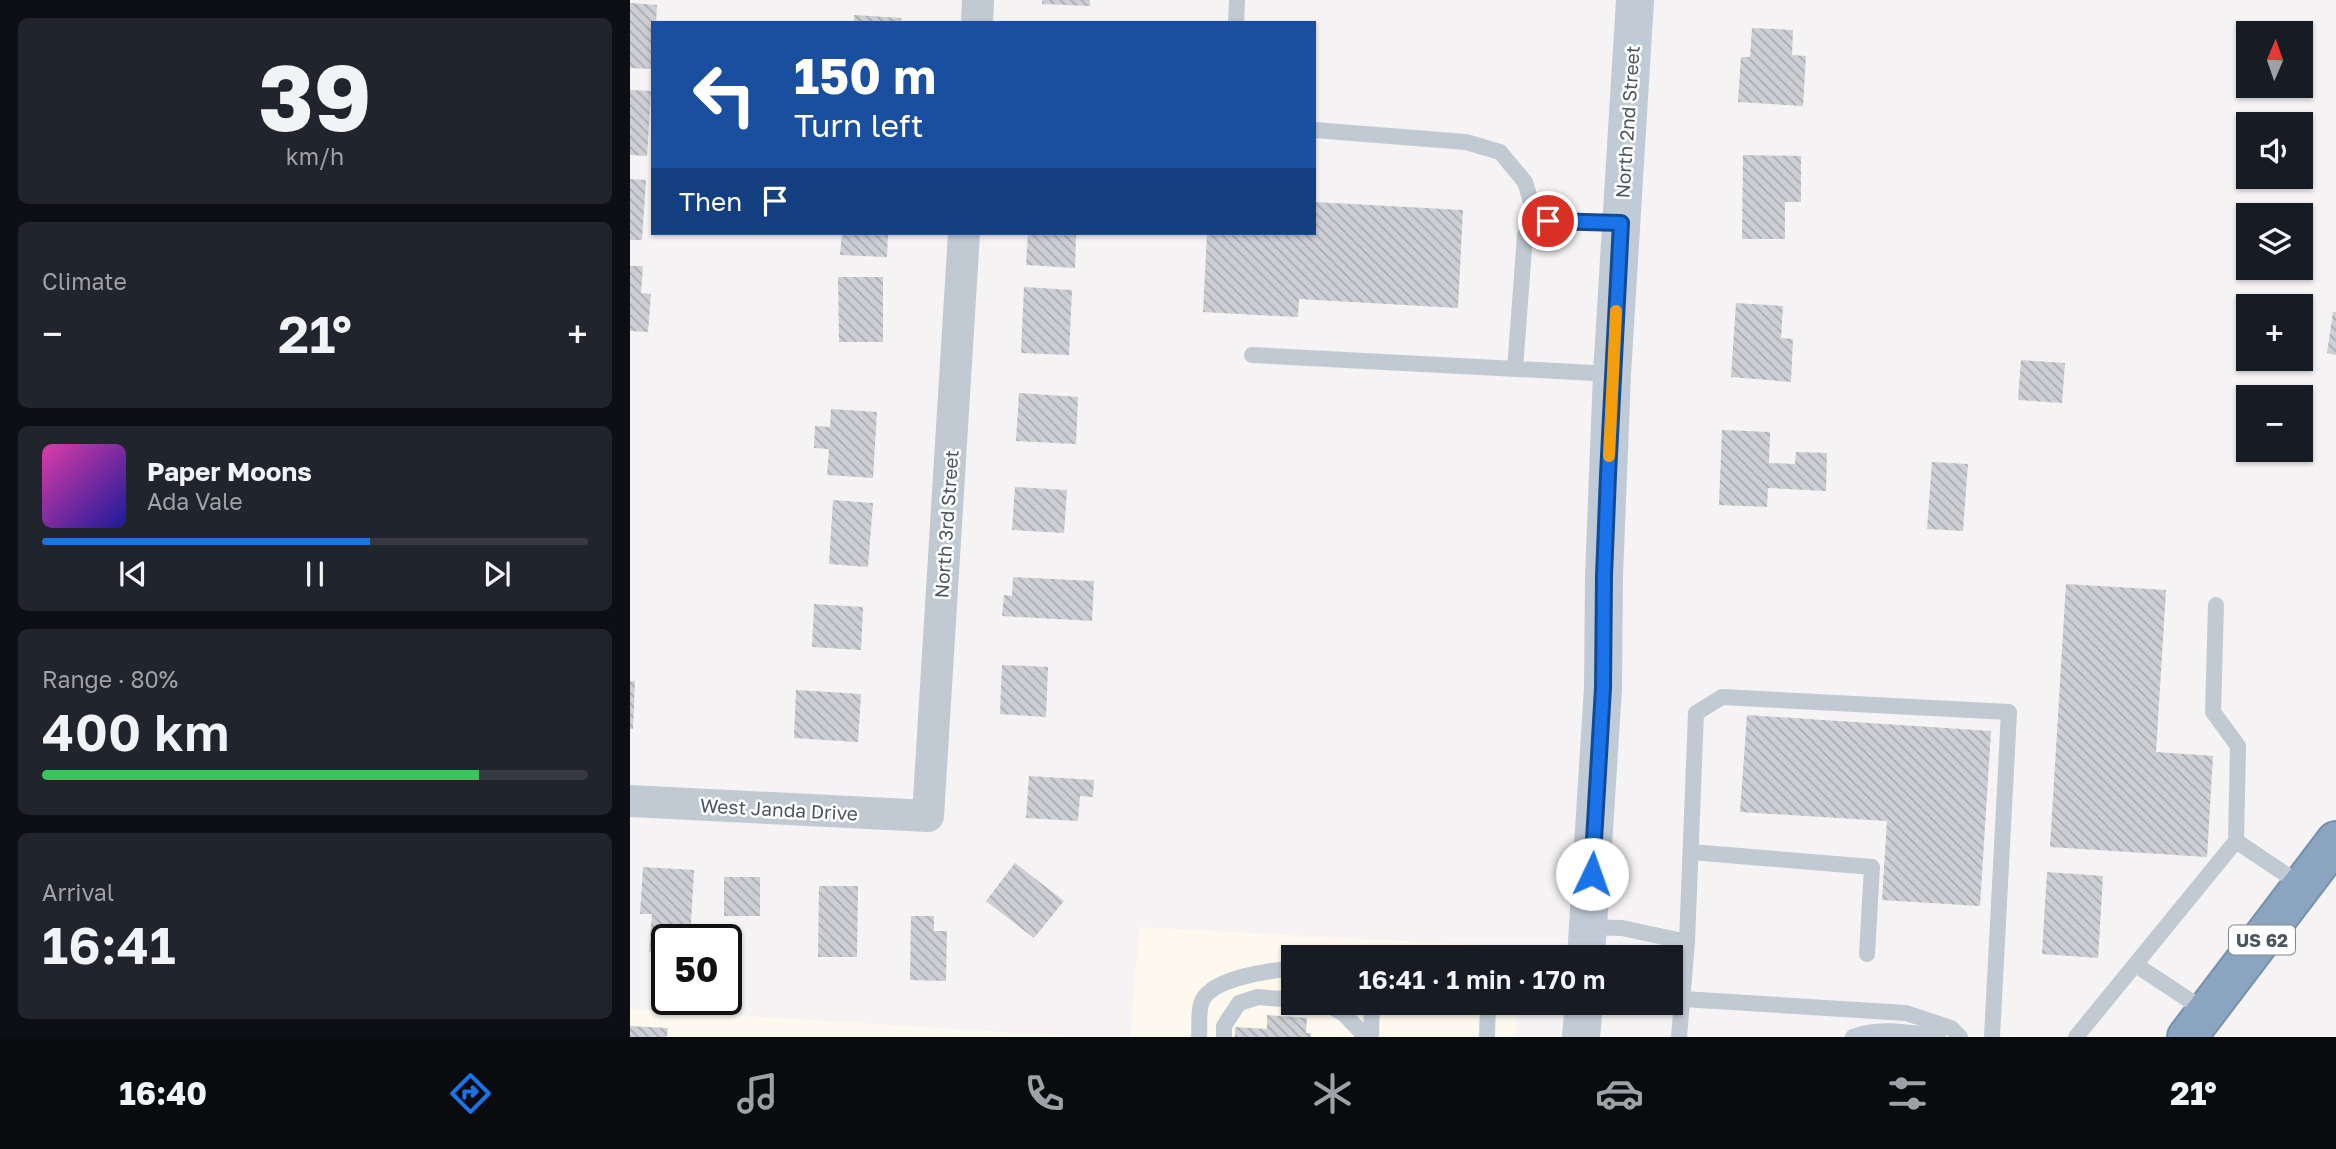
<!DOCTYPE html>
<meta charset="utf-8">
<style>
:root{--surface:#171b24;--page:#20242c;--text:#f1f3f6;--muted:#9ea1a6;--line:#363941;--accent:#1a73e8}
body{margin:0;font-family:"Golos Text",sans-serif;background:var(--page);color:var(--text);height:100vh;display:flex;flex-direction:column;font-size:26px;white-space:nowrap}
*{box-sizing:border-box;margin:0}
p{font-size:23px;color:var(--muted)}
.icon{flex:none;width:38px;height:38px;fill:none;stroke:currentColor;stroke-width:2;stroke-linecap:round;stroke-linejoin:round}
.map{position:relative;flex:1;overflow:hidden}
.side{display:flex;flex-direction:column;gap:18px;padding:18px;background:#0d0f14;width:630px}
.side>*{flex:none}
.top-card{position:absolute;left:21px;top:21px;width:665px;height:214px;border-radius:0px;box-shadow:0 2px 5px #0004;background:#1a4fa0;color:#fff;overflow:hidden}
.needle{width:46px;rotate:2deg}
.fabs{position:absolute;left:1606px;top:21px;display:grid;gap:14px}
.fabs a{display:grid;place-items:center;width:77px;height:77px;border-radius:0px;background:var(--surface);box-shadow:0 2px 5px #0004;font-size:35px}
.speed{position:absolute;left:21px;top:924px;display:flex;gap:14px;font-size:35px;font-weight:700;text-align:center}
.speed>*{display:grid;place-content:center;width:91px;height:91px;border-radius:50%;background:var(--surface);box-shadow:0 2px 5px #0004;line-height:1}
.speed .limit{border:4px solid #111;border-radius:10px;background:#fff;color:#111}
.pin{position:absolute;display:grid;place-items:center;width:60px;height:60px;color:#fff;margin:-30px;border:4px solid #fff;border-radius:50%;box-shadow:0 2px 7px #0007}
.me{position:absolute;width:77px;margin:-38px;rotate:3deg;stroke-linejoin:round;filter:drop-shadow(0 0 5px #0008)}
.turn{display:flex;align-items:center;gap:24px;height:147px;padding:0 28px;font-size:32px}
.turn .icon{width:91px;height:91px;stroke-width:2.5}
.turn b{display:block;font-size:49px;line-height:60px}
.then{display:flex;align-items:center;height:66px;padding:0 28px;background:#0003;gap:14px;font-size:26px}
.big{font-size:52px;font-weight:600;line-height:1.1}
.side .widget{flex:1;display:flex;flex-direction:column;justify-content:center;gap:10px;min-width:0;padding:0 24px;border-radius:10px;background:var(--page)}
.side .dial{align-items:center;gap:0}
.dial b{font-size:91px;line-height:1}
.song{display:flex;align-items:center;gap:21px}
.cover{width:84px;height:84px;border-radius:10px;background:linear-gradient(135deg,hsl(320 70% 55%),hsl(240 70% 35%))}
.played{height:7px;border-radius:4px;background:linear-gradient(90deg,var(--accent) 60%,var(--line) 60%)}
.keys{display:flex;justify-content:space-around;direction:ltr}
.heat{display:flex;justify-content:space-between;align-items:center;font-size:38px;direction:ltr}
.charge{height:10px;border-radius:5px;background:linear-gradient(90deg,#34c759 80%,var(--line) 0)}
.trip{position:absolute;left:651px;top:945px;width:402px;height:70px;border-radius:0px;background:var(--surface);box-shadow:0 2px 5px #0004;font-weight:600;line-height:70px;text-align:center}
.dock{display:flex;height:112px;justify-content:space-around;align-items:center;background:#090b0e;color:var(--muted)}
.dock .icon{width:49px;height:49px}
.dock .selected{color:var(--accent)}
.dock b{font-size:32px;color:var(--text)}
main{display:flex;flex:1;min-height:0}
.map>svg:first-child{display:block}
.commercial{fill:#fdf9ef}
.building{fill:url(#building-back-hatch)}
.lines{fill:none;stroke-linecap:round;stroke-linejoin:round}
.highway-casing{stroke:#7690ad;stroke-width:42}
.lane{stroke:#c1cad2;stroke-width:16}
.street{stroke:#c1cad2;stroke-width:32}
.secondary{stroke:#c1cbd6;stroke-width:38}
.highway{stroke:#8ba5c1;stroke-width:38}
.route-casing{stroke:#114b97;stroke-width:18}
.route{stroke:#1a73e8;stroke-width:12}
.slow{stroke:#f59e0b;stroke-width:12}
.labels{text-anchor:middle;dominant-baseline:central;stroke-width:5;stroke-linejoin:round;paint-order:stroke}
.shield{fill:#fff;stroke:#808990;stroke-width:2}
.shield-label{font-size:18px;font-weight:bold;fill:#4a5661}
.street-label{font-size:19px;fill:#4a5661;stroke:#fff}
</style>
<main>
<section class="side">
<div class="widget dial"><b>39</b><p>km/h</p></div>
<div class="widget"><p>Climate</p>
<div class="heat"><a>−</a><b class="big">21°</b><a>+</a></div>
</div>
<div class="widget">
<div class="song"><i class="cover"></i><div><b>Paper Moons</b><p>Ada Vale</p></div></div>
<div class="played"></div>
<div class="keys"><svg class="icon" aria-label="previous" viewBox="0 0 24 24"><path d="M18 5L8 12l10 7zM5 5v14"/></svg><svg class="icon" aria-label="pause" viewBox="0 0 24 24"><path d="M8 5v14M16 5v14"/></svg><svg class="icon" aria-label="next" viewBox="0 0 24 24"><path d="M6 5l10 7-10 7zM19 5v14"/></svg></div>
</div>
<div class="widget"><p>Range · 80%</p><b class="big">400 km</b><div class="charge"></div></div>
<div class="widget"><p>Arrival</p><b class="big">16:41</b></div>
</section>
<div class="map">
<svg width="1706" height="1037" viewBox="0 0 1706 1037">
<defs>
<pattern id="building-back-hatch" width="6" height="6" patternUnits="userSpaceOnUse" patternTransform="scale(1.75)"><rect width="6" height="6" fill="#cdcfd5"/><path d="M-1 5l2 2M0 0l6 6M5-1l2 2" fill="none" stroke="#a8abb0"/></pattern>
</defs>
<rect width="100%" height="100%" fill="#f5f3f3"/>
<path class="commercial" d="M509,927l379,20v10h-225v46h224l-2,34h-385z
M0,1009l458,28h-458z"/>
<path class="building" d="M412,0h48v6l-48,-2z
M0,3l27,2 -1,18h-3l-1,46 -22,-1z
M224,15l47,3v5h-47z
M1122,28l41,2 -1,25 14,1 -3,50 -65,-4 3,-45h9z
M0,90l21,1 -4,65 -17,-1z
M1113,155l58,1v46h-16v37h-43z
M0,179l16,1 -4,60h-12z
M684,202l149,8 -5,98 -159,-9 -1,18 -95,-5 4,-79h107z
M212,233h46l-1,24 -47,-2z
M398,233h48l-1,35 -49,-3z
M0,266h13l-2,27 10,1 -3,38 -18,-1z
M208,277h45v65h-44z
M394,287l48,3 -3,65 -48,-2z
M1106,303l47,3 -2,32 12,1 -2,43 -60,-5z
M1703,312h3v43l-9,-2z
M1391,360l44,3 -3,40 -44,-3z
M389,393l59,4 -2,47 -60,-3z
M201,409l46,3 -4,66 -46,-3 2,-26 -15,-1 1,-22 15,1z
M1092,430l48,2 -1,31 26,1 1,-12 31,1 -1,38 -58,-3 -1,19 -48,-2z
M1302,462l36,2 -5,67 -36,-2z
M385,487l52,3 -3,43 -52,-3z
M203,500l40,3 -5,64 -39,-3z
M383,577l81,4 -2,40 -90,-5 2,-21 8,1z
M1436,584l100,6 -10,162 57,4 -6,101 -157,-10z
M184,604l49,3 -2,43 -49,-3z
M372,665l46,2 -2,50 -46,-3z
M0,681h5l-2,48h-3z
M166,690l65,4 -3,48 -64,-4z
M1117,715l244,16 -11,175 -98,-6 5,-79 -147,-9z
M399,776l65,4 -1,17 -13,-1 -2,25 -52,-3z
M385,863l49,38 -30,37 -48,-37z
M13,867l51,3 -4,70h-23v13l-18,-1 3,-38h-12z
M1417,872l56,4 -5,82 -56,-4z
M94,877h36v39h-36z
M189,886h39l-1,71h-39z
M281,916h23v15h13l-1,50 -36,-1z
M637,1015l40,3 -1,15h5v4h-76v-10l32,2z
M0,1026l38,2 -1,9h-37z"/>
<g class="lines">
<defs>
<path id="highway" d="M1557,1037l149,-196"/>
</defs>
<use href="#highway" class="highway-casing"/>
<path class="lane" d="M606,23l1,-23
M684,130l152,12 34,10 25,30 12,40
M622,355l360,19
M885,369l10,-134c6,-11 11,-13 23,-14l73,2
M1606,841l67,45
M1061,852l181,15 -5,87
M958,927l34,1 65,14 -8,95
M1057,942l9,-229 26,-16 287,15 -17,325
M1506,965l71,47
M1053,999l223,14 45,15 9,9
M695,1003l19,11 22,23
M873,1003l80,3
M569,1037c1,-10 -1,-23 2,-33 7,-26 68,-33 92,-36
M594,1037v-11l15,-23 19,-6 35,3
M741,1037l1,-34
M857,1037l1,-34
M1223,1037c26,-10 58,-5 85,0
M1446,1037l160,-196 2,-95 -25,-34 3,-107"/>
<path class="street" d="M347,23l1,-23
M0,801l298,15 36,-583"/>
<path class="secondary" d="M956,957l17,-269 1,-112 8,-202 23,-374
M951,1037l3,-34"/>
<use href="#highway" class="highway"/>
</g>
<g class="lines">
<defs>
<path id="route" d="M918,221l73,2 -13,252 -4,101 -1,112 -11,186"/>
</defs>
<use href="#route" class="route-casing"/>
<use href="#route" class="route"/>
<path class="slow" d="M979,456l7,-145"/>
</g>
<g class="labels">
<rect class="shield" x="1599" y="925.5" width="66" height="29" rx="5"/>
<g class="shield-label">
<text x="1632" y="940">US 62</text>
</g>
<g class="street-label">
<text transform="translate(997 122) rotate(-86)">North 2nd Street</text>
<text transform="translate(316 524) rotate(-86)">North 3rd Street</text>
<text transform="translate(149 809) rotate(3)">West Janda Drive</text>
</g>
</g>
</svg>
<div class="fabs">
<a><svg class="needle" viewBox="-14 -14 28 28"><path d="M0-13l5 13h-10z" fill="#e53935"/><path d="M0 13l5-13h-10z" fill="#9ea1a6"/></svg></a>
<a><svg class="icon" aria-label="sound" viewBox="0 0 24 24"><path d="M4 9h4l5-4v14l-5-4H4zM17 9q2 3 0 6"/></svg></a>
<a><svg class="icon" aria-label="layers" viewBox="0 0 24 24"><path d="M12 4l9 5-9 5-9-5zM3 14l9 5 9-5"/></svg></a>
<a>+</a>
<a>−</a>
</div>
<div class="speed"><div class="limit">50</div></div>
<div class="pin" style="left:918px;top:221px;background:#d93025"><svg class="icon" aria-label="arrive" viewBox="0 0 24 24"><path d="M6 21V4h12l-3 4 3 4H6"/></svg></div>
<svg class="me" style="left:962px;top:874px" viewBox="-20 -20 40 40"><circle r="19" fill="#fff"/><path d="M0-13L10 11 0 6-10 11z" fill="#1a73e8"/></svg>
<div class="trip">16:41 · 1 min · 170 m</div>
<div class="top-card">
<div class="turn"><svg class="icon" aria-label="left" viewBox="0 0 24 24"><path d="M17 20v-9H6M10 6l-5 5 5 5"/></svg><div><b>150 m</b>Turn left</div></div>
<div class="then">Then<svg class="icon" aria-label="arrive" viewBox="0 0 24 24"><path d="M6 21V4h12l-3 4 3 4H6"/></svg></div>
</div>
</div>
</main>
<nav class="dock">
<b>16:40</b>
<svg class="icon selected" aria-label="directions" viewBox="0 0 24 24"><path d="M12 3l9 9-9 9-9-9zM9 14v-3h6M13 9l2 2-2 2"/></svg>
<svg class="icon" aria-label="music" viewBox="0 0 24 24"><path d="M9 18V5l10-2v13"/><circle cx="6" cy="18" r="3"/><circle cx="16" cy="16" r="3"/></svg>
<svg class="icon" aria-label="phone" viewBox="0 0 24 24"><path d="M5 4h4l2 5-3 2q2 4 5 5l2-3 5 2v4C11 20 4 13 5 4z"/></svg>
<svg class="icon" aria-label="climate" viewBox="0 0 24 24"><path d="M12 3v18M4 7l16 10M4 17L20 7"/></svg>
<svg class="icon" aria-label="car" viewBox="0 0 24 24"><path d="M5 17H2v-5l4-1 3-4h7l3 4 3 1v5h-3M9 17h6M6 11h13"/><circle cx="7" cy="17" r="2"/><circle cx="17" cy="17" r="2"/></svg>
<svg class="icon" aria-label="filters" viewBox="0 0 24 24"><path d="M4 7h16M4 17h16"/><circle cx="9" cy="7" r="2"/><circle cx="15" cy="17" r="2"/></svg>
<b>21°</b>
</nav>
